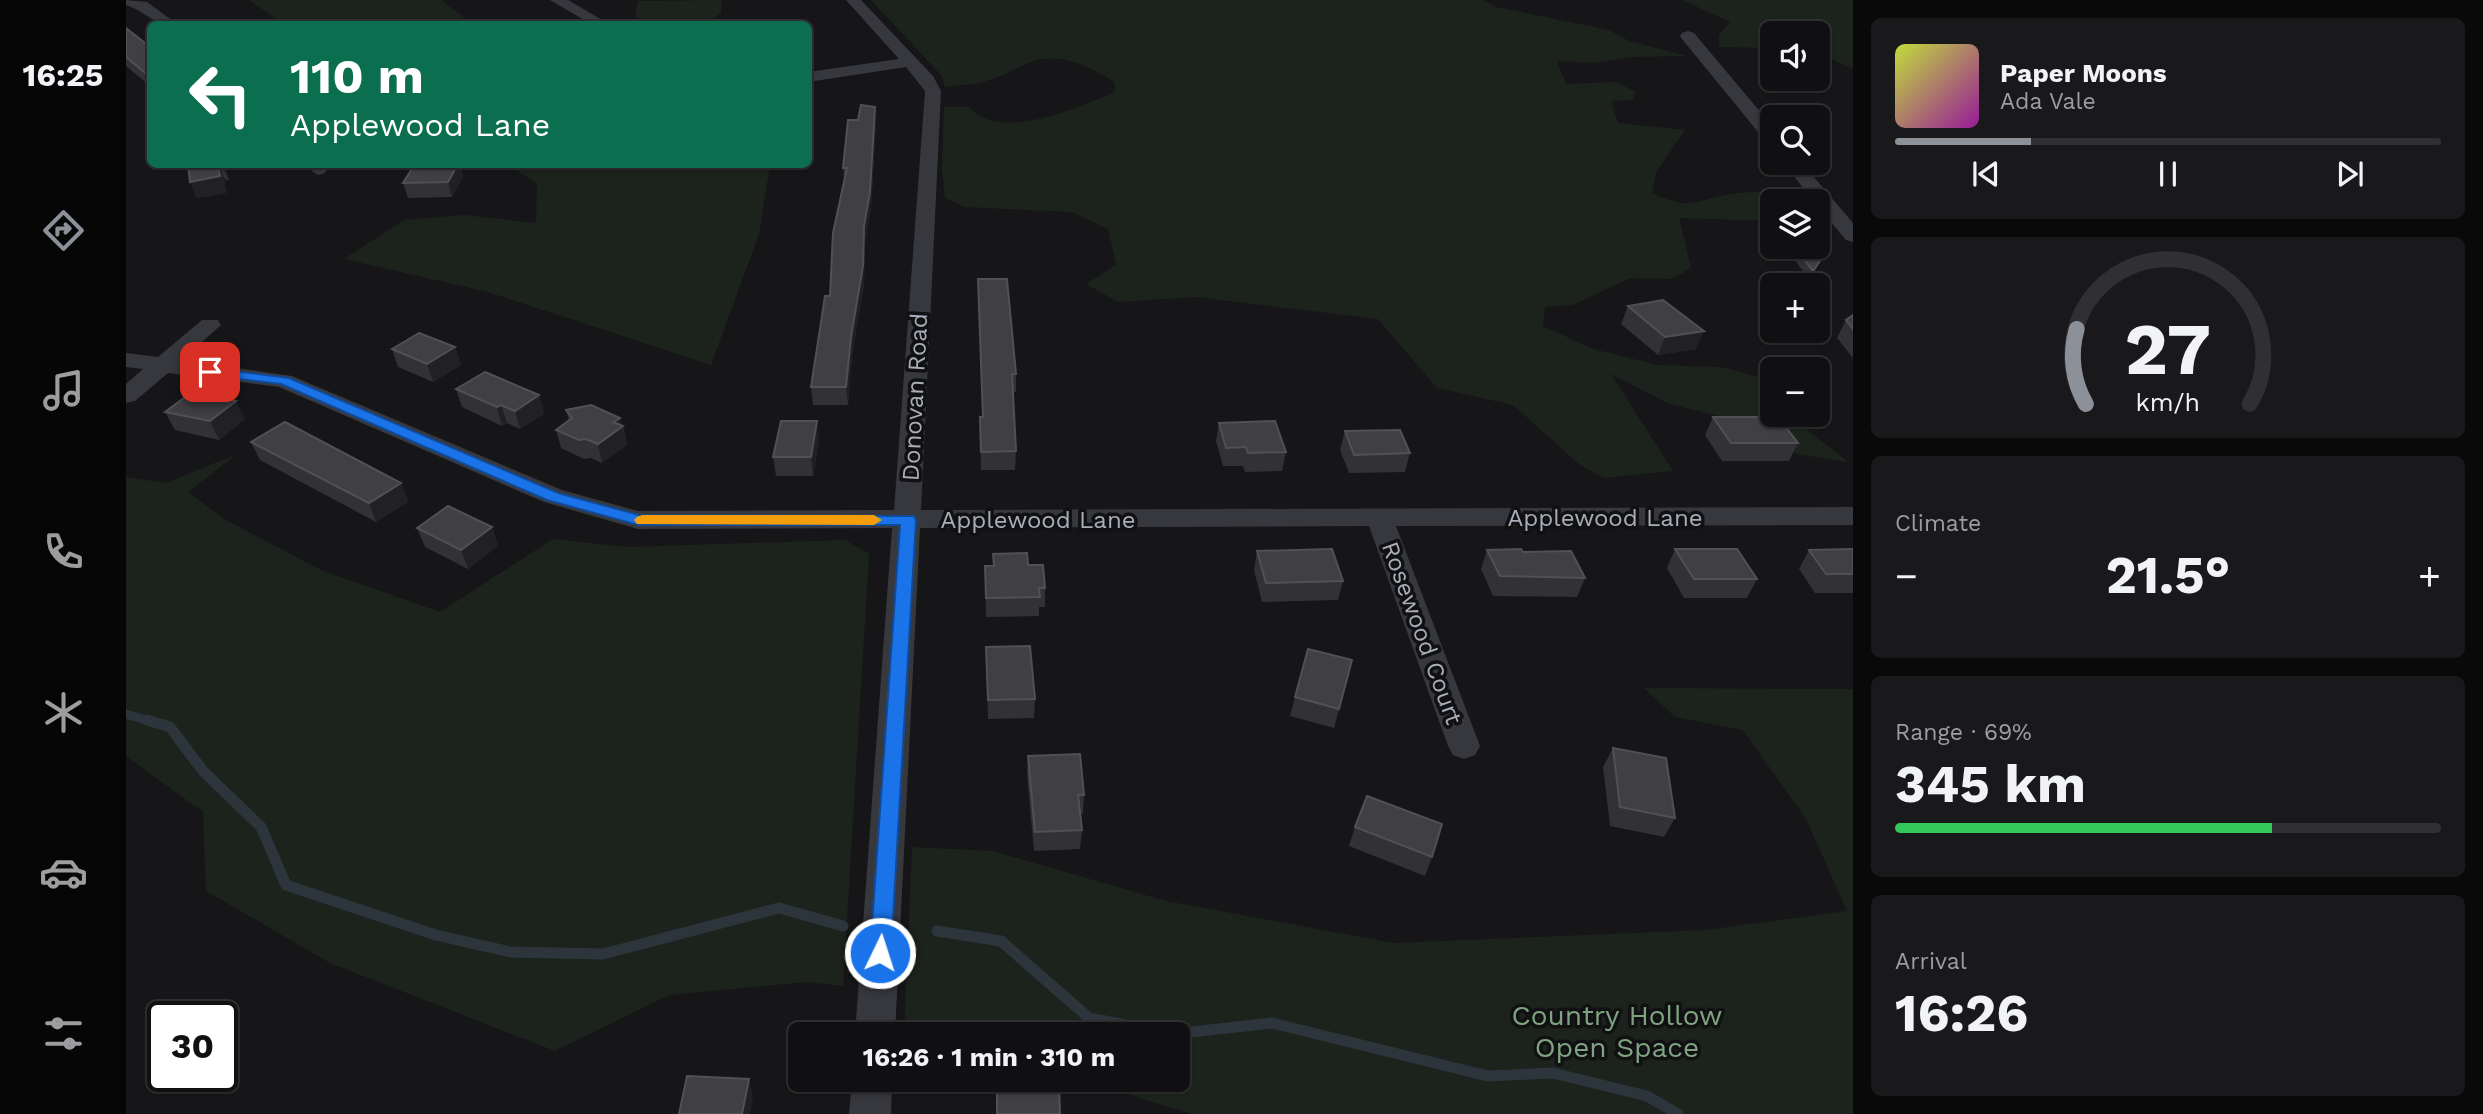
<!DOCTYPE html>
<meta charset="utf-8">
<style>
:root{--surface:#101012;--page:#19191b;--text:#f1f3f6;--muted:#9c9d9f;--line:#303032;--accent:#8c9099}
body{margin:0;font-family:"Work Sans",sans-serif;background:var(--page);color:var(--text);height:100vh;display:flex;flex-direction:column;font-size:26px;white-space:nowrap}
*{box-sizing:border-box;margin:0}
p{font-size:23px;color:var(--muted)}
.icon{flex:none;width:38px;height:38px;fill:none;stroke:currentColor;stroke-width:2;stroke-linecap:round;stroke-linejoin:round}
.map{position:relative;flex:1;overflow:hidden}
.sheet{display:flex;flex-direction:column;gap:18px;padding:18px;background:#09090a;width:630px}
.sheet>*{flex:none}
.hud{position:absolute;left:21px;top:21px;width:665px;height:147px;border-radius:10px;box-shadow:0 2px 5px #0004,0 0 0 2px var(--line);background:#0b6e4f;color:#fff;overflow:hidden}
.controls{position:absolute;left:1634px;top:21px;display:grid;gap:14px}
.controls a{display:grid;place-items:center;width:70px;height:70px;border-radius:10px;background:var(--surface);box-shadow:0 2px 5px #0004,0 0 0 2px var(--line);font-size:35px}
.speed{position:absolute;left:21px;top:1001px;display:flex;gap:14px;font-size:35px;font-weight:700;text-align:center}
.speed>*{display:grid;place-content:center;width:91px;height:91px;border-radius:50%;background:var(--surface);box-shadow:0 2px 5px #0004,0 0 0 2px var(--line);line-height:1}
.speed .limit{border:4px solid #111;border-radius:10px;background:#fff;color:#111}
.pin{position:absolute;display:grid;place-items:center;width:60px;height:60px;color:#fff;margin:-30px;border-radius:14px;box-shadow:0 4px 10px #0006}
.me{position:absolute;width:77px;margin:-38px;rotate:4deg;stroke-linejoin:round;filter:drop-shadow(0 0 5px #0008)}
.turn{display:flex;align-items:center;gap:24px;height:147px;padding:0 28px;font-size:32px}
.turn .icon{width:91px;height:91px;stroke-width:2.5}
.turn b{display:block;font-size:49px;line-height:60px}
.big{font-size:52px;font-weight:700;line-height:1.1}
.sheet .card{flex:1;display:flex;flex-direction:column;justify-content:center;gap:10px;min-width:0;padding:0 24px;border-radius:10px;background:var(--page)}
.sheet .dial{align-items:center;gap:0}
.dial svg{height:182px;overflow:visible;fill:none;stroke:var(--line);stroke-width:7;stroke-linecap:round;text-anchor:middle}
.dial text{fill:var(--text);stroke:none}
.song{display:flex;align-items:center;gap:21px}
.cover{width:84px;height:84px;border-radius:10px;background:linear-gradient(135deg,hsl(70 70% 55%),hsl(300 70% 35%))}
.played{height:7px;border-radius:4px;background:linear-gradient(90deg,var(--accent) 25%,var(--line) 25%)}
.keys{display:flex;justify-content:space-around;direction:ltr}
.heat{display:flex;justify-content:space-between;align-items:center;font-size:38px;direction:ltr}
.charge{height:10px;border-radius:5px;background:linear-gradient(90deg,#34c759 69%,var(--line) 0)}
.trip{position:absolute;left:662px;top:1022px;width:402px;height:70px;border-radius:10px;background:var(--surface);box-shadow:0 2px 5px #0004,0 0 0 2px var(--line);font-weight:700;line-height:70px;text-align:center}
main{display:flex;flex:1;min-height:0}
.dock{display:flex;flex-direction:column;width:126px;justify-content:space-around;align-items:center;background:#060607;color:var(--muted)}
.dock .icon{width:49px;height:49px}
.dock .selected{color:var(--accent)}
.dock b{font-size:32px;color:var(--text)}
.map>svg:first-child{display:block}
.green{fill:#1c231d}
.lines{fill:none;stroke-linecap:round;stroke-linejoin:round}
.stream-far1{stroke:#2c353c;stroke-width:9}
.stream{stroke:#2c353c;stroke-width:11}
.street{fill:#37383d;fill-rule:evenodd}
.wall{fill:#323236}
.shaded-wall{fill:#212124}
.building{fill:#3f3f44;stroke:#4f5156;stroke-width:2}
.route{fill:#1a73e8;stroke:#114b97;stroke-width:2}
.slow{fill:#f59e0b}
.labels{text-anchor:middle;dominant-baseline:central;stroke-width:7;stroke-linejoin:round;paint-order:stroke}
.street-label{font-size:24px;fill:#a8adb8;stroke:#111113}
.near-park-label{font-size:28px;fill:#7fa381;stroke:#111113}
</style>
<main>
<nav class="dock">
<b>16:25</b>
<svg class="icon selected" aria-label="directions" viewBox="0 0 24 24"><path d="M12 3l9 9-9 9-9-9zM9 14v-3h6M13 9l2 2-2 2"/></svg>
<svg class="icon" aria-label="music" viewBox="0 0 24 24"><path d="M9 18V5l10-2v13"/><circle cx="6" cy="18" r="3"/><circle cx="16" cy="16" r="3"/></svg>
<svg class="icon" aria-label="phone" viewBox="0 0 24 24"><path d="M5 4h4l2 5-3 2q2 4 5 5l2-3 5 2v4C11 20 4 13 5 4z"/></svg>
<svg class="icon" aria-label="climate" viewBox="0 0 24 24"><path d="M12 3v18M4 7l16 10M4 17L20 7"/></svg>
<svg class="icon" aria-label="car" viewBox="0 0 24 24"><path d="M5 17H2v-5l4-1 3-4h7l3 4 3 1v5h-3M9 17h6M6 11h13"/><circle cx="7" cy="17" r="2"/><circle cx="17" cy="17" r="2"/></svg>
<svg class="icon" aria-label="filters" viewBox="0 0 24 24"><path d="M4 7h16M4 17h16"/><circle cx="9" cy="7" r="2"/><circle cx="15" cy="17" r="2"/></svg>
</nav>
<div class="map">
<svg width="1727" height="1114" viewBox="0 0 1727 1114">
<rect width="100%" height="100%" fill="#161618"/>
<path class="green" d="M123,0h192l31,24h-188z
M596,0l-1,13 -15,11h-56l-15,-8 3,-15z
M745,0h613l12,7 113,23 20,11 58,15 -56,1 -37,6 -37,-2 9,23 50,-2 20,10 -3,8 -22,1 7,22 67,7 -29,42 -4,21c40,19 41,7 80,1 20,-3 42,-2 62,-2l5,9h-26v20l-94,-3 12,50 -19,11 -42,-1 -57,27 -28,2 -2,19 50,23 64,16 64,2 52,14v34h45v-14l12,5 -26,21 44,35 -52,-8 -46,-31 -81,-19 -58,-30 62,97 -69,7 -25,-14 -66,-59 -76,-17 -59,-69 -182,-22 -78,5 -32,-18 30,-19 -8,-36 -36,-17 -107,-5 -20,-9 -3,-29 2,-62h25c30,36 111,0 146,-15l-1,-10c-25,-17 -56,-31 -86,-19 -10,4 -19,11 -30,14 -17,7 -35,8 -53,10l-3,-11z
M1556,0h171v69l-35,-16v-20h-45v15l-54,-1v-12l11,-13z
M679,164l-36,7 -10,63 -48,131 -223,-73 -144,-33 60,-39 60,-5 72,8 1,-40 -29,-18z
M111,454l-49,38 36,27 97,51 119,42 113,-73 75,8 217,-7 24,14 -26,432 -37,-4 -137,13 -114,56 -225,-88 -124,-72 -3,-79 -77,-56v-279l40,6z
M1518,688l209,1v425h-660l-73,-22 -69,-12h127v-46h-274l8,-187 81,4 173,50 228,42 312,-13 141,-19 -41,-92 -63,-89 -68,-13z"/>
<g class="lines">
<path class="stream-far1" d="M0,714l27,8"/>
<path class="stream" d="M21,720l23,7 33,44 58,56 25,58 150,50 74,17 93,2 176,-46 64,18
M811,931l64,10 88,77 85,16 98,-11 216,53 65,-3 94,23 31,18"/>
<path class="street" d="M0,0l21,2 30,22c-24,2 -30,-12 -51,-19z
M424,0h18l41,24h-18z
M720,0h15l72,76 8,15 -20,419 932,-3v18l-457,1 84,220 -5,9 -11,4 -11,-4 -5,-9 -79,-220 -449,2 -25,506h-40l37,-506 -254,1 -94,-27 -265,-115 -111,-14 -33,28 -9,2v-19l17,-15 -17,-2v-14l32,4 44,-37h16l3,5 -39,35 110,16 270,114 76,21 256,-1 31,-419 -19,-24 -98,15v-10l91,-13z
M1562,31l6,2 79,94v17l-6,-1 -85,-104 -2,-3 2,-3z
M1657,163h19l51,60v19l-7,-2 -28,-33v-6h-4z
M185,164h19l-5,9 -7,2 -9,-6z
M726,1080h40l-1,34h-42z"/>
</g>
<path class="wall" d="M0,28l24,19v39l-24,-20z
M750,122l-5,86 -6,34 -1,42 -12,71 -4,50h-35l-2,-18 19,-91 14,-115 -1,-13z
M62,164h37l4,17 -5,-3 2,15 -29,5 -7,-16z
M289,164h45l3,13 -11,20 -44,1 -5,-15z
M1659,247h33l10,2 -4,8 -15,22z
M853,297l37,77v18h-3l3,59 -1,19h-34l-1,-53h3z
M1502,306l68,43 -38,6 -37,-31z
M1727,315v43l-16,-20 9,-18z
M329,347l6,18 -28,17 -35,-15 -6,-18z
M330,389l83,6 5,19 -24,15 -13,-6 -5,3 -40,-19z
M440,410l57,16 4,19 -25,18 -11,-5 -7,1 -23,-11 -5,-18 13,-10z
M39,412l80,7 -26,21 -44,-10z
M1587,417l85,26 -9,18h-67l-17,-26z
M1093,423l67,29 -4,19 -37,1 -2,-6h-20l-7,-25z
M1219,431l65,22 -5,19 -56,1 -9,-23z
M693,440l-6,36h-37l-3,-19z
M125,442l150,41 7,19 -32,20 -116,-62z
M366,527l6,19 -30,23 -43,-22 -8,-19z
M1549,549l82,30 -10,19h-63l-17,-30z
M1727,549v44h-38l-16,-24 10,-19z
M1361,550l36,2 62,26 -8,19 -84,-1 -12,-27z
M1131,551l86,30 -5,19 -76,2 -8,-32z
M867,554l35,11 17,23v19h-6v9l-53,1 -1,-51h8z
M860,647l49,52 -1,19 -46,1z
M1226,660l-18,68 -44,-12 5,-19z
M1487,748l62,70 -11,19 -54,-11 -7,-59z
M902,756l56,39 -1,19h-3l2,16 -2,19 -46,2 -7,-76z
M1229,827l77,30 -7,19 -76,-30z"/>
<path class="shaded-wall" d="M749,107l1,15 -5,86 -6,34 -1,42 -12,71 -4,50 -2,-18z
M92,164l6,14 2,15 -29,5 -7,-16z
M96,164h3l4,17 -7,-16z
M332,164h2l3,13 -11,20 -4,-15z
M1702,249l-4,8 -15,22 4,-8z
M1578,331l-8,18 -38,6 7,-18z
M329,347l6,18 -28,17 -6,-18z
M413,395l5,19 -24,15 -5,-18z
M110,401l9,18 -26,21 -9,-19z
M375,405l6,18 -5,3 -5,-19z
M494,418l7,27 -25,18 -4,-19 15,-22z
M691,421l2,19 -6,36 -2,-19z
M275,483l7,19 -32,20 -7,-19z
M366,527l6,19 -30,23 -7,-19z
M623,1079l4,17 -3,18h-8z"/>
<path class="building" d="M0,28l24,19v30l-24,-20z
M735,105l14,2 -5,85 -6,34 -1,40 -12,71 -5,50h-35l14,-91h5l3,-63 14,-65h-4l5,-48h10z
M62,164h29l3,12 -30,6z
M289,164h43l-10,18 -45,1z
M1692,238l10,11 -15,22 -18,-24h23z
M852,279h29l9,95h-4l4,77 -35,1 -1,-35h3z
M1537,300l41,31 -39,6 -37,-31z
M1727,315v14l-7,-9z
M293,333l36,14 -28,17 -35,-15z
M359,372l54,23 -24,16 -14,-6 -4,2 -41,-18z
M66,392l44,9 -26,20 -45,-9z
M465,405l29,13 -7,4 10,4 -25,18 -12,-5 -7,1 -23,-10 16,-12 -6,-8z
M1587,417h65l20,26h-67z
M655,421h36l-6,36h-38z
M1149,421l11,31 -38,1 -2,-6 -20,1 -7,-25z
M159,422l116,61 -32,20 -118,-61z
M1274,430l10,23 -56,2 -9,-24z
M322,506l44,21 -31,23 -44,-22z
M1206,549l11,32 -77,2 -9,-32z
M1395,549l2,3 48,-1 14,27 -85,-2 -13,-26z
M1549,549h62l20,30h-63z
M1727,549v25h-27l-17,-24z
M901,553l1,12h15l2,23h-6l1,9 -54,1 -1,-32h9l-1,-12z
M904,646l5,53 -47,1 -2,-53z
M1182,649l44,11 -13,49 -44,-12z
M1487,748l53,10 9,60 -55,-11z
M954,754l4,41h-6l4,35 -47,2 -7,-76z
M1241,796l75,28 -10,33 -77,-30z
M561,1076l62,3 -7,35h-63z
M933,1082l1,32h-63v-31z"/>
<path class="route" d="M84,368l79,10 269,115 81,22 275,1 2,4 -25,433 -3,7 -8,3 -7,-3 -3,-7 30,-428h-262l-91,-25 -266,-116 -76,-9v-6z"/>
<path class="slow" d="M516,515h232l8,5 -8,5 -237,-1 -3,-4 3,-3z"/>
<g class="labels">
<g class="street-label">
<text transform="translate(789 397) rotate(-87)">Donovan Road</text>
<text x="1479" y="518">Applewood Lane</text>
<text x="912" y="520">Applewood Lane</text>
<text transform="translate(1296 633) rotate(70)">Rosewood Court</text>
</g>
<g class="near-park-label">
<text x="1491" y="1015">Country Hollow<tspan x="1491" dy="32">Open Space</tspan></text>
</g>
</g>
</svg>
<div class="controls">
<a><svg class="icon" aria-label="sound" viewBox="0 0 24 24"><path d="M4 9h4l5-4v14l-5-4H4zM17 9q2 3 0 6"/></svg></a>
<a><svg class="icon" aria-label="search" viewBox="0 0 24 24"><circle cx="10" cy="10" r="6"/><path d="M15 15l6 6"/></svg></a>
<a><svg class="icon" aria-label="layers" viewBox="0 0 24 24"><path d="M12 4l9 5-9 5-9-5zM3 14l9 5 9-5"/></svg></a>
<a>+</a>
<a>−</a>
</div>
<div class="speed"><div class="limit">30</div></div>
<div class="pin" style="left:84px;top:372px;background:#d93025"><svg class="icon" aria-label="arrive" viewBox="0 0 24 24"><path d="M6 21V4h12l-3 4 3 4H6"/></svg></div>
<svg class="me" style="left:754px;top:953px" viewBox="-20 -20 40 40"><circle r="17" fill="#1a73e8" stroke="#fff" stroke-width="3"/><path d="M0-11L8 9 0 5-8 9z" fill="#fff"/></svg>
<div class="trip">16:26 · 1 min · 310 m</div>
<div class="hud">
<div class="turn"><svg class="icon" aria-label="left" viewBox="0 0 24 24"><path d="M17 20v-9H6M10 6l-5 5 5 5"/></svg><div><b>110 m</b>Applewood Lane</div></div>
</div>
</div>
<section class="sheet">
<div class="card">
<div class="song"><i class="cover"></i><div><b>Paper Moons</b><p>Ada Vale</p></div></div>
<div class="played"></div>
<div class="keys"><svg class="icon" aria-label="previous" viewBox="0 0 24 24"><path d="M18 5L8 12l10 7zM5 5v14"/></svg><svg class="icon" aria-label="pause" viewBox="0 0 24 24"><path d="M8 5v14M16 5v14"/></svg><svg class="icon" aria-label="next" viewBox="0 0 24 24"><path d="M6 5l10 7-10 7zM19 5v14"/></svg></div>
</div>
<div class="card dial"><svg viewBox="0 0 100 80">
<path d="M14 69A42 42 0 1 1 86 69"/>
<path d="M14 69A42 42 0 0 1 10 36" stroke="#8c9099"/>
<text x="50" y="56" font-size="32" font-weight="700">27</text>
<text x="50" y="72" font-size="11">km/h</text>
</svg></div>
<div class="card"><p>Climate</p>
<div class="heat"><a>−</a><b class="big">21.5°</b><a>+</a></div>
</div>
<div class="card"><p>Range · 69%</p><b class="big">345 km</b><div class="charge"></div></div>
<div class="card"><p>Arrival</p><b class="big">16:26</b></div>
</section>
</main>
